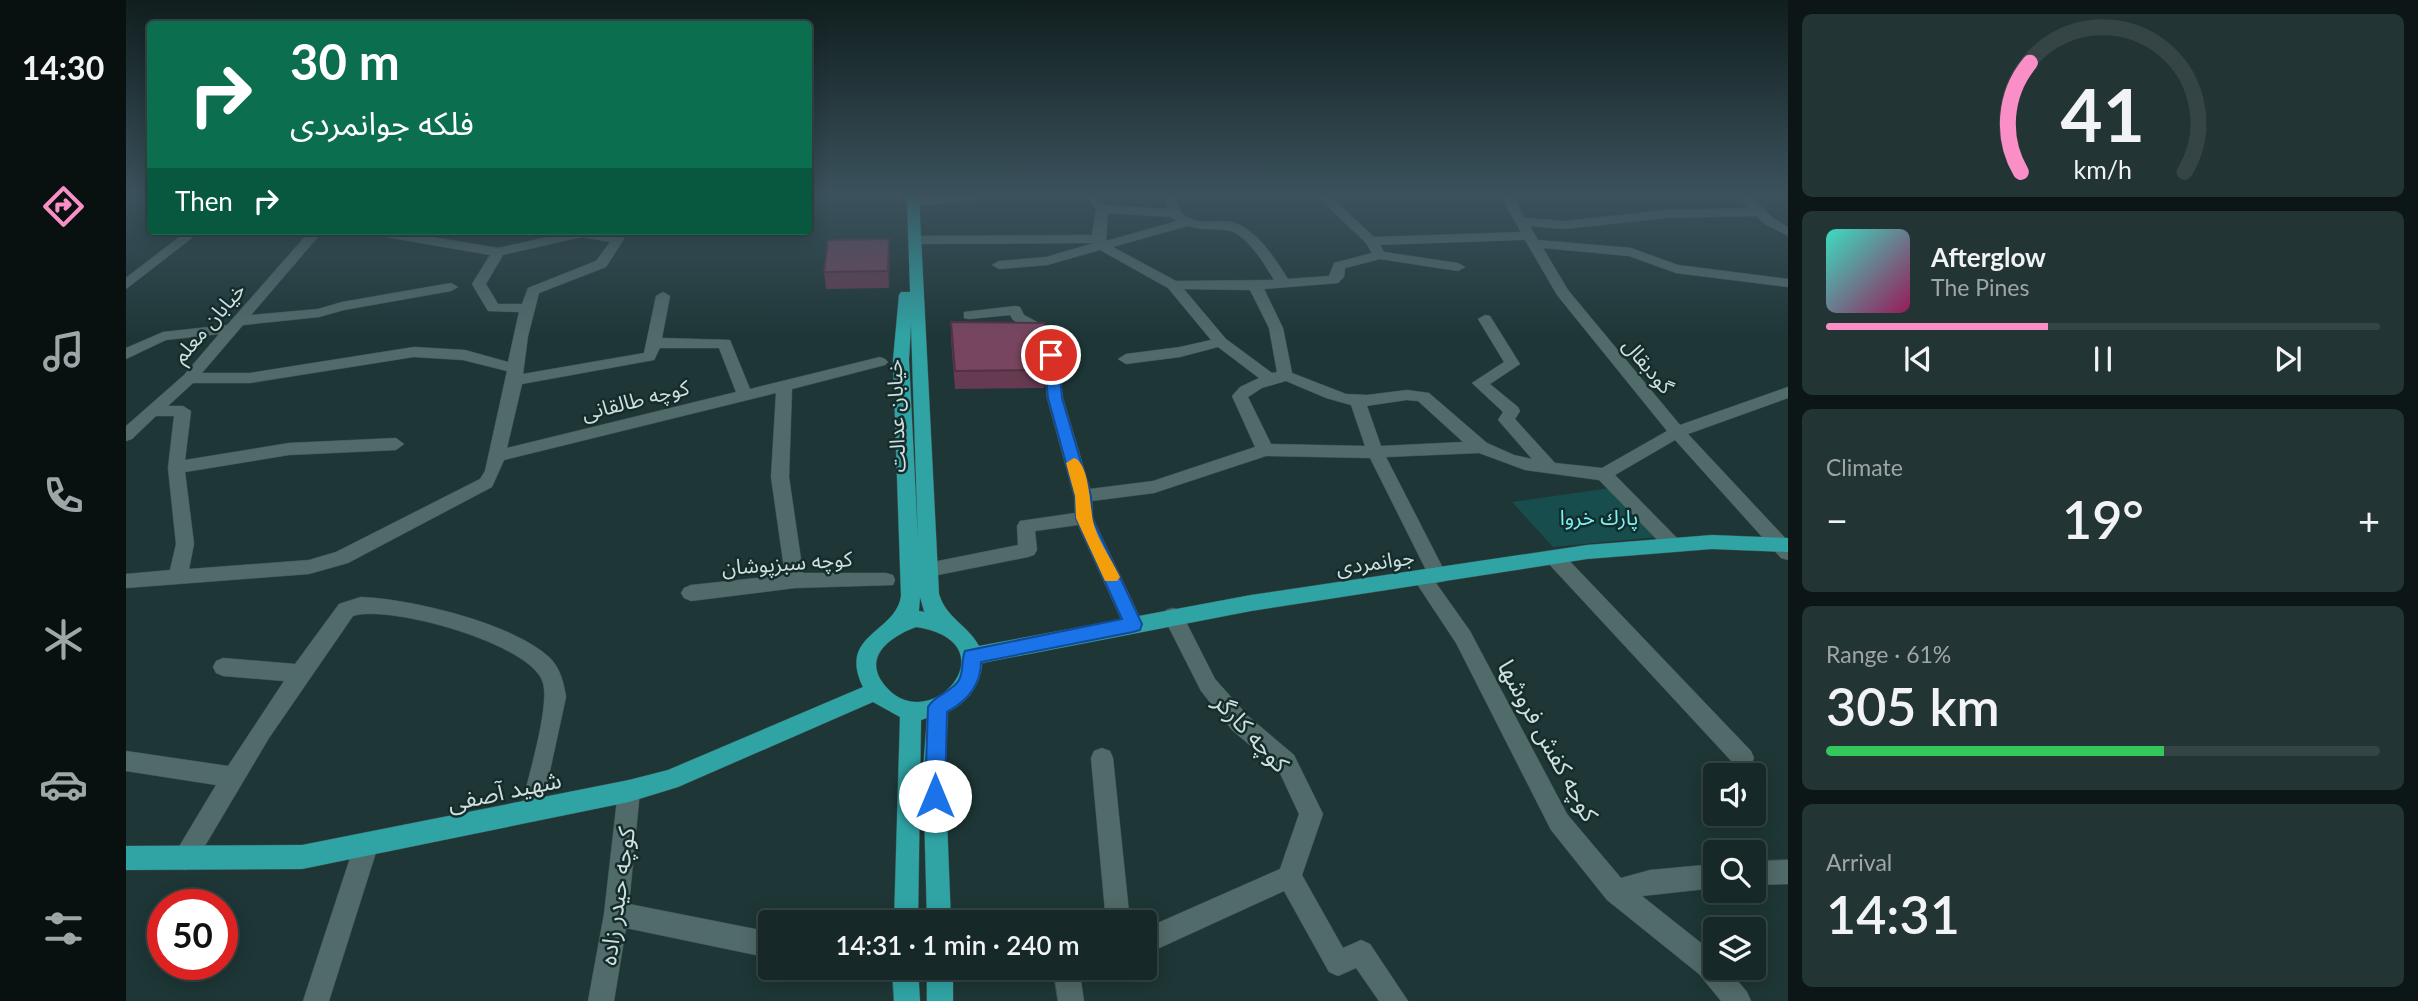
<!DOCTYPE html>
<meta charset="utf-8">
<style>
:root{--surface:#162828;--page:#233434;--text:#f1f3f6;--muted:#9ea6a8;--line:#354445;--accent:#fa8fc7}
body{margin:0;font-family:Lato,"Noto Sans Arabic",sans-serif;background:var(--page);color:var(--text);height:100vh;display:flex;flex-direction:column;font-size:26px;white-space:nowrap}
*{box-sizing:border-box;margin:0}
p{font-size:23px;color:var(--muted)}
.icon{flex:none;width:38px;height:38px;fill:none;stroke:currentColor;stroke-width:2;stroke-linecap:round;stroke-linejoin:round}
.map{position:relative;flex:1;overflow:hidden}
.details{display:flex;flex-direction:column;gap:14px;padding:14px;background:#0c1616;width:630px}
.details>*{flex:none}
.guide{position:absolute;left:21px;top:21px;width:665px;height:214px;border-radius:7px;box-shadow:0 4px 18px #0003,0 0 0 2px var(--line);background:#0b6e4f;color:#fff;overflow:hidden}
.controls{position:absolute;left:1577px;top:763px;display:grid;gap:14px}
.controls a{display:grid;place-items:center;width:63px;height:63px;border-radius:7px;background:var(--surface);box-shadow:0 4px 18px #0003,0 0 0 2px var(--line);font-size:35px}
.speed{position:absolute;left:21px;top:889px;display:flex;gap:14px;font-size:35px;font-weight:700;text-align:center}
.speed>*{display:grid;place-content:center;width:91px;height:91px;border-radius:50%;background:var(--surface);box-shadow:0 4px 18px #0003,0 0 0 2px var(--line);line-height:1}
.speed .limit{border:10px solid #d22;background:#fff;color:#111}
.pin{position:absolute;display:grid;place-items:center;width:60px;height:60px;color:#fff;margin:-30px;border:4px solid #fff;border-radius:50%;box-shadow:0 2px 7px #0007}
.me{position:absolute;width:77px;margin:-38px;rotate:0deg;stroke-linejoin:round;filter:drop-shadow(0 0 5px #0008)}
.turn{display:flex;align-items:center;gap:24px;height:147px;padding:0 28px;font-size:32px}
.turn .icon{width:91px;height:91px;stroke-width:2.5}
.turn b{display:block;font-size:49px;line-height:60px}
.then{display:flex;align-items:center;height:66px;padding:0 28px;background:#0003;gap:14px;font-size:26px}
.big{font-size:52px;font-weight:600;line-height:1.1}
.details .card{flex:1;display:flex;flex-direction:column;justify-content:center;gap:10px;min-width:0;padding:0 24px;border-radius:10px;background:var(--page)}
.details .dial{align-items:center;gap:0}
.dial svg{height:182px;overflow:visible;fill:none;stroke:var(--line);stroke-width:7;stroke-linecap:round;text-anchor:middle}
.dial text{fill:var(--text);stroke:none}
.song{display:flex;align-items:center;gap:21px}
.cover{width:84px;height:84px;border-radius:10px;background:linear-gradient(135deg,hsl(170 70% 55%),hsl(330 70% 35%))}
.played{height:7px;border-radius:4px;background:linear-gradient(90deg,var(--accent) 40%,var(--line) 40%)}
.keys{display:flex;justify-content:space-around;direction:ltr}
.heat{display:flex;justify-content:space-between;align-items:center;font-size:38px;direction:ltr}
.charge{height:10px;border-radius:5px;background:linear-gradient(90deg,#34c759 61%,var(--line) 0)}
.trip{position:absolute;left:632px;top:910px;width:399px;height:70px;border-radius:7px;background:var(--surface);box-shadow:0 4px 18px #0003,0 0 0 2px var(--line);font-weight:600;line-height:70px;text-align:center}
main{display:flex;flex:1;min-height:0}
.tab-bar{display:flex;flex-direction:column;width:126px;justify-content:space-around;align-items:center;background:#091010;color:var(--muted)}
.tab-bar .icon{width:49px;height:49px}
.tab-bar .on{color:var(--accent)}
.tab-bar b{font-size:32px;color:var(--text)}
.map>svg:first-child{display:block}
.green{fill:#184d4d}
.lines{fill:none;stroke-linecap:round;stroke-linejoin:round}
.minor-casing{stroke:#3e5353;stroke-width:1}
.major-casing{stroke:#3e5353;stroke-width:1}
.minor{fill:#516a6a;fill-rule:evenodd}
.major{fill:#30a4a5;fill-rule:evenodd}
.wall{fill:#663b52}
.shaded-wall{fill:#533042}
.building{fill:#77455f;stroke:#533042;stroke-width:2}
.route{fill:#1a73e8;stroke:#114b97;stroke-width:2}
.slow{fill:#f59e0b}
.labels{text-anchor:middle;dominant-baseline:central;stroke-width:5;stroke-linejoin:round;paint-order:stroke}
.street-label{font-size:21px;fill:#d0dede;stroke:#142c2c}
.park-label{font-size:21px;fill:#7bf1f1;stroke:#142c2c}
.near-street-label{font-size:24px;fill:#d0dede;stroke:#142c2c}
</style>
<main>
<nav class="tab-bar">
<b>14:30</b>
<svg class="icon on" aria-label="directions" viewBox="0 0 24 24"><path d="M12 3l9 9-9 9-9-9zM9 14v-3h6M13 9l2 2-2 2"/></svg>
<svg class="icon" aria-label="music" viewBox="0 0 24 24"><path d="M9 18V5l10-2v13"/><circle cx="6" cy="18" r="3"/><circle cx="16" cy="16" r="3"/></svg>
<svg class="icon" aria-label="phone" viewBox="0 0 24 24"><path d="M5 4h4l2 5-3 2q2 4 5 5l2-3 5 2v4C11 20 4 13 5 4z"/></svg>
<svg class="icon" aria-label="climate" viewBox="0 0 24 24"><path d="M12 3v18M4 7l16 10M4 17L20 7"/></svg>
<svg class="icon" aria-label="car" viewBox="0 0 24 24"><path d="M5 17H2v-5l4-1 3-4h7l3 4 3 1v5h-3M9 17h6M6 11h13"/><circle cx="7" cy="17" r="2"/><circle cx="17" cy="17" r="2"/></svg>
<svg class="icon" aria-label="filters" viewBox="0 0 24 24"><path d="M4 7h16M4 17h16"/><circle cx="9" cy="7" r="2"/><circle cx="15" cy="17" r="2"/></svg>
</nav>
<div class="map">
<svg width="1662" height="1001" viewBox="0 0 1662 1001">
<rect width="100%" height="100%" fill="#1e3636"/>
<path class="green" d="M1484,488l47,49 -104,10 -41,-45z"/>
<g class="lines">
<defs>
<path id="minor" d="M801,197h53l-6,4 -61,5 -6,-4 6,-4z
M962,197h12l6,8 62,4 -4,-12h12l5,16c22,16 35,4 54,10 23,8 41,37 53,56l41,-3 5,-13 38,-10 -6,-10 -48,-46h13l43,40 147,-5 -20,-35h12l12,21 39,3 102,-11 83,-2 -11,-11h13l22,21 15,9v9l-23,-12 -9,-8 -90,2 -102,11 -34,-3 8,14 93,8 47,17 110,14v8l-112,-14 -47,-17 -86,-8 25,42 112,135 108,-38v11l-100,36 100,107v19l-7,-2 -106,-118 -60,35 63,64 3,5 -3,5h-12l-67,-69 -74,-10 -46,-17 -93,4 61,119 -2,5 -9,2 34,48 97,183 54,64 29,-8 65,-6v24l-73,8 73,58v14h12l20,24 4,9h-30l-22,-27 -92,-74 -56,-70 -95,-187 -43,-65 2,-5 12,-1 -57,-114 -104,-2 -112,37 -62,8 1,17 50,106 -3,6 -7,2 -7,-2 -48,-105 -43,6 2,19 -3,5 -6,2 -100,20 -7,-2 -2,-5 2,-5 7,-2 90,-18 -1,-19 3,-5 55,-8 -1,-17 -27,-98 -5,-62 -29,-16 -3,-5 -41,4 -5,-1v-6l51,-6 5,1 4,8 30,16 9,67 27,91 63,-8 102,-34 -23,-51 8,-9 19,-9 -41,-31 -38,10 -54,7 -8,-5 8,-5 54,-7 31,-7 -43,-52 -68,-38 -53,15 -48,4 -7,-4 7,-4 47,-4 48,-14 -179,1 -6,-4 6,-4 177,-1 4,-26zM982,213l63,4 6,4 -71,20zM1062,226c13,4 25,3 38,4 20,2 39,35 48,50l-98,1 -63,-34zM1399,240l32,55 110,136 -65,37 -47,-5 -40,-44 5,-8 -2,-4 -28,-23 30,-20 -30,-48 -5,-1 -7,4 26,43 -32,21 31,29 -5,8 34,39 -18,-4 -27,-12 -58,-50 -22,-3 -40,5 -21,-1 -54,-21 -9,-45 -19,-39 74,-6 6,-6 1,-9 35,-9 78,12 7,-4 -7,-4 -74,-11 -4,-7zM1058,289l66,1 19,38 8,44 -5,1 -46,-34zM1160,381l40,17 25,7 14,41 -94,-2 -23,-47 14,-9zM1281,400l11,1 45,41 -82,4 -14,-40z
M61,231h14l-75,58v-11z
M184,231h13l-72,84 67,-6 24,-7 109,-19 7,4 -7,4 -107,19 -25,7 -76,8 -41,48h48l164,-26 51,3 43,12 11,-50 -31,-1 -16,-27 18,-29 -116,-20 -6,-4h29l101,17 76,-17 49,5 1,3 -18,28 -67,26 -11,43 -5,38 121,-21 12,-57 7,-4 7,4 -8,42 68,2 20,49 130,-32 5,2 3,3 -3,3 -93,24 -3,88 14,96h83l7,2 2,5 -2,5 -98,3 -104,13 -7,-3 -3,-5 3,-5 7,-3 94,-10 -14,-98 5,-84 -272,67 -12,27 -144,76 -39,11 -183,14v-14l44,-4 6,-26 -8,-76 6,-52h-18l-24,23 -6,2v-15l58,-51 35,-41 -53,6 -40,19v-11l37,-16 64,-7zM456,237l28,5 -14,19 -68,27 -6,16h-24l-12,-20 17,-29zM534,348h59l17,44 -229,56 15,-64 132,-24zM288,357l49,3 44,11 -22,100 -5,8 -144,73 -27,8 -120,9 5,-25 -9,-72 104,-17 107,-5 8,-6 -8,-6 -107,5 -104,17 6,-49 -8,-5h-15l25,-23h57z
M1429,551l7,2 189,198 3,7 -3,7 -8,3 -8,-3 -187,-202 -2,-5 2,-5z
M235,597c50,2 152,26 189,61 10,10 14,25 16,39l-26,120 -8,3 -8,-3 -3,-8c6,-29 29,-101 22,-126 -10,-39 -155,-79 -190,-67l-84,122 -76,128 -8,4 -8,-4 -4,-8 4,-8 39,-65 -90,-14v-20l102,15 56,-85 -61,-5 -7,-3 -3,-6 3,-6 7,-3 72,6 44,-60z
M1047,608l7,2 35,69 33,37 46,39 29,59 -21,61 41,73 18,-8 9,4 38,57h-29l-23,-33 -18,8 -9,-4 -45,-81 -140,64v-26l136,-60 19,-55 -21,-45 -46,-39 -31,-39 -38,-75 3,-6z
M976,748l8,3 3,7 17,164h-24l-15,-164 3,-7z
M503,780l8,3 3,8 -11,113 141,28v26l-144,-30 -12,73h-26l16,-87 14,-123 3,-8z
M240,834l8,4 4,8 -49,155h-26l51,-155 4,-8z
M1662,860v24l-34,1v-24z
M927,968h26l5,33h-26z"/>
<path id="major" d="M781,197h12l20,397c7,24 29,31 40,52l272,-51 336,-50 125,-10 76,3v14l-76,-3 -125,10 -336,52 -269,52c-1,22 -14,39 -34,49l-3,58 6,152h-24l-4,-152 4,-52 -6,2 -3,202h-24l6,-205 -27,-15 -195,85 -49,15 -327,67 -176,1v-24l176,-1 327,-65 39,-10 195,-83c-26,-53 33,-54 38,-91l-8,-236 6,-65 2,-3h9zM785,325l7,215 -9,-180zM794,597l4,14 1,1 -6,-1zM790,627c96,15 17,109 -28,62 -29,-30 1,-52 28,-62z
M766,968h26l2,33h-26z
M801,968h26v33h-26z"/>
</defs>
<use href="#minor" class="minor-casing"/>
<use href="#major" class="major-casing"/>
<use href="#minor" class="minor"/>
<use href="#major" class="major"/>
</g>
<path class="wall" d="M764,256l-1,32 -63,1 -2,-17z
M825,322l94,48 -1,18 -89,1 -4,-49z"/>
<path class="shaded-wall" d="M763,239l1,17 -1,32 -1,-17z"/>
<path class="building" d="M763,239l-1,32 -64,1 4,-32z
M825,322l93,1 1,47 -90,1z"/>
<linearGradient id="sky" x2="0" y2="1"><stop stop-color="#101e1e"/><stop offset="0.58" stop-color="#3b525d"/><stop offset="1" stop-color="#3b525d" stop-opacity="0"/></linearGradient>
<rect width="1662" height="337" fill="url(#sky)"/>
<path class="route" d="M925,351l7,4 4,43 29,98 1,22 50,106 -2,6 -7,2 -152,30c0,23 -14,39 -34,50l-2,84 -3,6 -7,3 -7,-3 -3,-6 3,-89c6,-12 23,-14 31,-27 5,-9 2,-20 6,-29l157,-32 -46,-101 -1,-22 -27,-98 -4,-43z"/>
<path class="slow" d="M948,458c14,4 16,43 18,57 2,20 19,43 28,62l-3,4h-12l-29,-63 -1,-22 -9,-33z"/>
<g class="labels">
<g class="street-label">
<text transform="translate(82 322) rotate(-49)">خیابان معلم</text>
<text transform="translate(1523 365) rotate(50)">گودبقال</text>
<text transform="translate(509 399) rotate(-14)">کوچه طالقانی</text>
<text transform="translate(769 416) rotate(-92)">خیابان عدالت</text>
<text transform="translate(1249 561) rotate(-8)">جوانمردی</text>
<text transform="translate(661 562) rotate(-4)">کوچه سبزپوشان</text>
</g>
<g class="park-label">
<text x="1473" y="516">پارك خروا</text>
</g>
<g class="near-street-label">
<text transform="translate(1126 732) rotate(47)">کوچه کارگر</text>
<text transform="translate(1423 740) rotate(61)">کوچه کفش فروشها</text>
<text transform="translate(378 790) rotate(-12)">شهید آصفی</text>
<text transform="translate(490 896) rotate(-82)">کوچه حیدر زاده</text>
</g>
</g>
</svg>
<div class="controls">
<a><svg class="icon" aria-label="sound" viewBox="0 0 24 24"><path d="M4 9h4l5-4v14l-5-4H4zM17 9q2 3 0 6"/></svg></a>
<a><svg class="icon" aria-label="search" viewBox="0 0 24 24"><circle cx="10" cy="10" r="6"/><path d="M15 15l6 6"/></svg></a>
<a><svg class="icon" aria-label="layers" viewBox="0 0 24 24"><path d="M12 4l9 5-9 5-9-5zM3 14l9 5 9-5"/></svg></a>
</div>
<div class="speed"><div class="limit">50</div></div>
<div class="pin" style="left:925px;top:355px;background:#d93025"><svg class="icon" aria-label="arrive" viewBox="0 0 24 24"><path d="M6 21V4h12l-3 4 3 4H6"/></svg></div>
<svg class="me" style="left:809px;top:796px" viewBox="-20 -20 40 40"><circle r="19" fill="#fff"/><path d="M0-13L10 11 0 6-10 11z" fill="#1a73e8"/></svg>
<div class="trip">14:31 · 1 min · 240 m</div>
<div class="guide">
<div class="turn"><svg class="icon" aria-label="right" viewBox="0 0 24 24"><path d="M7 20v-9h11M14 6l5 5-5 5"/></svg><div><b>30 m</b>فلکه جوانمردی</div></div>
<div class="then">Then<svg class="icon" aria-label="right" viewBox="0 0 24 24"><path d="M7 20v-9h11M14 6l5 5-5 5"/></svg></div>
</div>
</div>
<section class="details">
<div class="card dial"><svg viewBox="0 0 100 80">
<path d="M14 69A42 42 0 1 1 86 69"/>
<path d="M14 69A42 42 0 0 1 18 21" stroke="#fa8fc7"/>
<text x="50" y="56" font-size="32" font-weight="700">41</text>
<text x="50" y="72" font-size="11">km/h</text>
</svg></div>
<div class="card">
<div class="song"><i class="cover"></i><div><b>Afterglow</b><p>The Pines</p></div></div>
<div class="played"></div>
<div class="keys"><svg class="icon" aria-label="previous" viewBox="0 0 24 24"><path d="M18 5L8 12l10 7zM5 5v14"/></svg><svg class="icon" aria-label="pause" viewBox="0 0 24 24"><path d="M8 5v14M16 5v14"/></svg><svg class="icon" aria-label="next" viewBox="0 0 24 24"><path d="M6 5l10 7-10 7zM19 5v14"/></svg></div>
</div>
<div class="card"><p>Climate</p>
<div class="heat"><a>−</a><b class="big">19°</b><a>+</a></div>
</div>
<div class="card"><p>Range · 61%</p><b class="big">305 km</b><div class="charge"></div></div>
<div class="card"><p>Arrival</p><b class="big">14:31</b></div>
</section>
</main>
